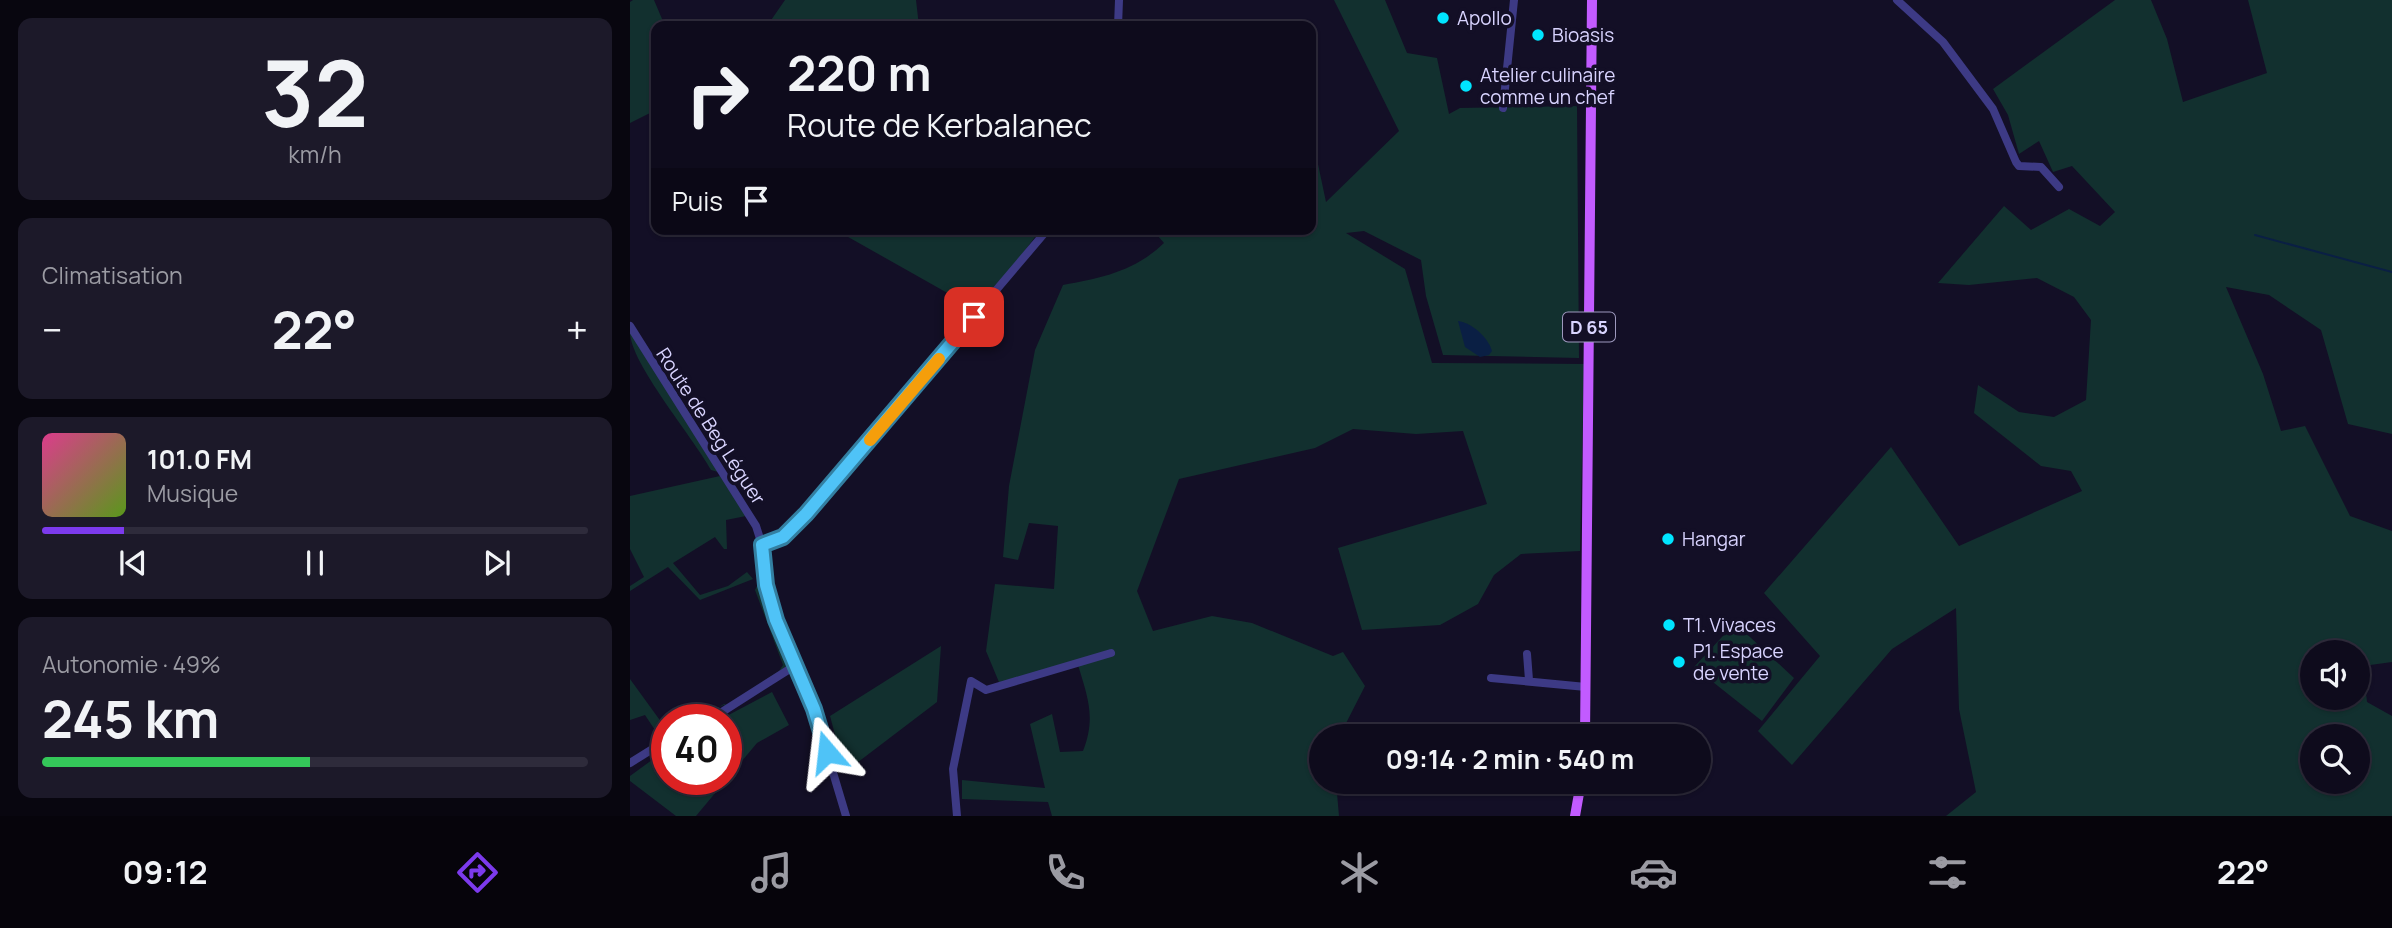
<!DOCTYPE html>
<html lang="fr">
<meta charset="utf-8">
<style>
:root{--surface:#0e0b1c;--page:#1c1929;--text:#f1f3f6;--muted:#9b9ba3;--line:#2e2b3b;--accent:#7c3aed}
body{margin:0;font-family:Manrope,sans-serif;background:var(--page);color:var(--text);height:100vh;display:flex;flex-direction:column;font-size:26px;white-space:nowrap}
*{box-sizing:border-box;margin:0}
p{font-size:23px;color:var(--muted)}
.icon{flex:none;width:38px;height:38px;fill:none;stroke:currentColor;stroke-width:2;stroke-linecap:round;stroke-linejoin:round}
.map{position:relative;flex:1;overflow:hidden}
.side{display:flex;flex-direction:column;gap:18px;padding:18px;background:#08060f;width:630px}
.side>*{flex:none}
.banner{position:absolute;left:21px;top:21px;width:665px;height:214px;border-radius:14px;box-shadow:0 2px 5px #0004,0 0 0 2px var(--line);background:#0e0b1c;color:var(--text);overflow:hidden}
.tools{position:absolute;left:1670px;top:640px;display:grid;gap:14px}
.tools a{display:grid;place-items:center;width:70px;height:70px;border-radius:50%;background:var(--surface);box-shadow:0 2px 5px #0004,0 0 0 2px var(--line);font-size:35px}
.speed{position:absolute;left:21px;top:704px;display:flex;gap:14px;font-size:35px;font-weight:700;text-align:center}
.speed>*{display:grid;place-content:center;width:91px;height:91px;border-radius:50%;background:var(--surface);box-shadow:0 2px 5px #0004,0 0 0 2px var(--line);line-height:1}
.speed .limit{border:10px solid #d22;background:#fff;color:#111}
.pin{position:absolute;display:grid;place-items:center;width:60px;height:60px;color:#fff;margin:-30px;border-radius:14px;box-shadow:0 4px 10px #0006}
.me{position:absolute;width:77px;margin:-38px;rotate:343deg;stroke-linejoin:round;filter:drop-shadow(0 0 5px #0008)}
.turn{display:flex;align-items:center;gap:24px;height:147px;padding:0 21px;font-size:32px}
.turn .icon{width:91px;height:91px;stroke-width:2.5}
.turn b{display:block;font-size:49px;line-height:60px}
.then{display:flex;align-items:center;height:66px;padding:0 21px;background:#0003;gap:14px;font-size:26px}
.big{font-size:52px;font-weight:700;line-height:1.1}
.side .widget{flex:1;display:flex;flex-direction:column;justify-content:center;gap:10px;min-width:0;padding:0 24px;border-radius:14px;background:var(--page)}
.side .dial{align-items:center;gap:0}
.dial b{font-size:91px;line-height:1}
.song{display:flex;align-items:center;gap:21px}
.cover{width:84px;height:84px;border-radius:10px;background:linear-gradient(135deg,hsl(330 70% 55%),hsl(90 70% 35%))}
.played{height:7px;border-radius:4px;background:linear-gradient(90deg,var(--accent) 15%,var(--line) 15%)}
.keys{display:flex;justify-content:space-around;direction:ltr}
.heat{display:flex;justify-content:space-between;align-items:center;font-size:38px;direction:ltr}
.charge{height:10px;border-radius:5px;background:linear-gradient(90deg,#34c759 49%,var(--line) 0)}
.trip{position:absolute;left:679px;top:724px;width:402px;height:70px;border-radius:35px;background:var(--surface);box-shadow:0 2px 5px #0004,0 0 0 2px var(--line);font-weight:700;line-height:70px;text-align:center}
.dock{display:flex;height:112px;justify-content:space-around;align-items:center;background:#06040b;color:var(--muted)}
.dock .icon{width:49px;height:49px}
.dock .selected{color:var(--accent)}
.dock b{font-size:32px;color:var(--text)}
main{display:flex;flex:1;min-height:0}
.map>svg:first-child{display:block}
.green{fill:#12302f;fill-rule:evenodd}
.water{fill:#0a1f44}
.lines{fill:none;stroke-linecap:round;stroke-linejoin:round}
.stream{stroke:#0a1f44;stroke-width:2}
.minor{stroke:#3d3a85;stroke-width:8}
.major{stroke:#c25bff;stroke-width:10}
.route-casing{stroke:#337fa1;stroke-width:18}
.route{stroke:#4fc3f7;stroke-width:12}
.slow{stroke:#f59e0b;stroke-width:12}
.poi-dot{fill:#00e5ff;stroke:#130f26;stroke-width:2.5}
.labels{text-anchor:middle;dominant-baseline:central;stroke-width:7;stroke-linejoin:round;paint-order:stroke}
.shield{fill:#130f26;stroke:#9e99be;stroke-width:2}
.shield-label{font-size:18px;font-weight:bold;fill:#d9d4ff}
.poi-label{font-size:19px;fill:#d9d4ff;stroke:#130f26;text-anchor:start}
.street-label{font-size:19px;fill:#d9d4ff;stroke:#130f26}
</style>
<main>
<section class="side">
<div class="widget dial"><b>32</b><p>km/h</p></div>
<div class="widget"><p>Climatisation</p>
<div class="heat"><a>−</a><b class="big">22°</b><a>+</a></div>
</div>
<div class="widget">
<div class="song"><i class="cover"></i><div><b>101.0 FM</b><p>Musique</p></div></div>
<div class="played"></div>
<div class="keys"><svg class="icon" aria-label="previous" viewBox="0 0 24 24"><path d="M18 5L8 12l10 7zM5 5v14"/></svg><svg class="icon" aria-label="pause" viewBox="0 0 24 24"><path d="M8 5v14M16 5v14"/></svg><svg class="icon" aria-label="next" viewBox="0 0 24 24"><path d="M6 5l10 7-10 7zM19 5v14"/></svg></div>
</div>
<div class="widget"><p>Autonomie · 49%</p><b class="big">245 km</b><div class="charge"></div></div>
</section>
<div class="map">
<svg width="1762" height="816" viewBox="0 0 1762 816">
<rect width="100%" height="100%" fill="#130f26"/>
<path class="green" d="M3,0h21l11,26h-9v84l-26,13v-121z
M155,0h131l3,26h-152z
M704,0h51l22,53 30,5 12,56 11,-6 117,-2 2,252 -136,-3 -17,-59 -5,-36 -57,-29 -18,2 59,36 27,94 152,1 -4,187 -59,3 -27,21 -16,29 -38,21 -78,5 -24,-82 149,-44 -24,-73 -47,3 -63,-5 -38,19 -136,31 -42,112 16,40 59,-15 40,7 81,33 10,-4 22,34 -26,51h-18v45h15l3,34h-287l-4,-14 -86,-3v-19l83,8 -15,-64 22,-10 8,38 23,-1c13,-33 5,-53 -5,-86l-77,22 -15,-36 9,-67 59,5 4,-63 -29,-3 -11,37 -15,-3 6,-71 26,-136 28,-65c39,-7 72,-14 101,-42l-12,-14h159v-98l15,71 73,-71z
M1485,0h36l16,39 16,63 84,-29 -19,-73h144v434l-44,-10 -27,-94 -52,-35 -43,-8 37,87 18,57 24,-5 45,90 42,15v131l-29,4 4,36 25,14v100h-446l30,-24 -17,-83 -3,-101 -64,41 -100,116 -34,-34 62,-75 -56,-63 127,-146 68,99 123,-55 -11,-20 -30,-5 -67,-53 4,-28 41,27 35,5 32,-17 5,-80 -17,-23 -37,-19 -68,7 -31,-2 66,-77 27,24 38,-21 31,17 15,-14 -43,-46 -19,6 -14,-31 -20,13 -11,-39 -15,-26zM1682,653h45v45h-45zM1682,737h45v45h-45z
M204,229h207l-27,36 -40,43z
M0,332l88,140 -7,-2c-18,-33 -81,-107 -81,-138z
M90,476l26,40 -20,4 1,29h-3l-9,-12 -42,26 27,32 28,-9 19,-14 6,7 -53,21 -32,-33 -38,24v-5l14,-9 -14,-28v-53z
M128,584l22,58 11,19 -7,9 -58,37 -2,-2 -5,2 1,3 -22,9 26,-15 3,1 52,-34 4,-6 -28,-75z
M1105,623l59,55 -32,43 -68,-54z
M311,646l-4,56 -92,70 -15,-56z
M0,679l37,51v4l-6,-2 -9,8 -1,-2 6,-5 -12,-18 -15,5z
M142,692l17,33 -32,18 -61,73h-20l-46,-35v-5l37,-27v30h59v-60h-5z"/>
<path class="water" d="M828,321c14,2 30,16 34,30l-3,4 -9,2 -15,-10z"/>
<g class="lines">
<path class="stream" d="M1625,235l137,37"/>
<path class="minor" d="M1267,0l46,42 50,67 23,53 3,4 22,1 18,20
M488,26l1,-26
M873,108l11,-108
M0,326l126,200 6,19 9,61 43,103 32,107
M132,545l21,-9 23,-22 242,-285
M897,654l2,26
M861,678l95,9
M81,719l85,-54
M0,763l37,-23
M327,816l-4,-47 18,-88 15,9 125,-37"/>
<path class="major" d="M955,737l7,-737
M945,816l6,-34"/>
</g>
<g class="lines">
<defs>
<path id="route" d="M197,752l-13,-43 -38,-89 -10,-35 -4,-40 21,-8 23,-23 168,-197"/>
</defs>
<use href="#route" class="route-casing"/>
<use href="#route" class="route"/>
<path class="slow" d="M240,440l69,-81"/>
</g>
<g class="poi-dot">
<circle cx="813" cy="18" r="7"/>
<circle cx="908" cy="35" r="7"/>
<circle cx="836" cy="86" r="7"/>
<circle cx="1038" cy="539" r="7"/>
<circle cx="1039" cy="625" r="7"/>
<circle cx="1049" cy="662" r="7"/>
</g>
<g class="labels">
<rect class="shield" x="933" y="312.5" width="52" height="29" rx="5"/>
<g class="shield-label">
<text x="959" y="327">D 65</text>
</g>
<g class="poi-label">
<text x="827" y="18">Apollo</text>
<text x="922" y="35">Bioasis</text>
<text x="850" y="75">Atelier culinaire<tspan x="850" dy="22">comme un chef</tspan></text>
<text x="1052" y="539">Hangar</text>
<text x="1053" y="625">T1. Vivaces</text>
<text x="1063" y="651">P1. Espace<tspan x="1063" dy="22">de vente</tspan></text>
</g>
<g class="street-label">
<text transform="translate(81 426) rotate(57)">Route de Beg Léguer</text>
</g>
</g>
</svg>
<div class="tools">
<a><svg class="icon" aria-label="sound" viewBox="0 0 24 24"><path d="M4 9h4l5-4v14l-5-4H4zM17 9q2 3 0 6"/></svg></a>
<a><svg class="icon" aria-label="search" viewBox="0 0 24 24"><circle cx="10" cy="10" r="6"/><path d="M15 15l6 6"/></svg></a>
</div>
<div class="speed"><div class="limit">40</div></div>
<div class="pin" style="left:344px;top:317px;background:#d93025"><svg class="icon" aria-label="arrive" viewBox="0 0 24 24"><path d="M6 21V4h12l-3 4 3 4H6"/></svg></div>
<svg class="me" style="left:197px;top:752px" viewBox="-20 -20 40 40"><path d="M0-17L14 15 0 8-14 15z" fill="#4fc3f7" stroke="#fff" stroke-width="4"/></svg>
<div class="trip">09:14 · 2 min · 540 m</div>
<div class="banner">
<div class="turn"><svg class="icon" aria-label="right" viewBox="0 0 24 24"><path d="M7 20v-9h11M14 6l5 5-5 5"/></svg><div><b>220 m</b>Route de Kerbalanec</div></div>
<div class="then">Puis<svg class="icon" aria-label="arrive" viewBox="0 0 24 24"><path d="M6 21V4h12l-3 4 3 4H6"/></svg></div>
</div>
</div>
</main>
<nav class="dock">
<b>09:12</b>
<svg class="icon selected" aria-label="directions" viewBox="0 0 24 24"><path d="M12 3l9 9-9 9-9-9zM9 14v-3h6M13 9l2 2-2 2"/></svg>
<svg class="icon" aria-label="music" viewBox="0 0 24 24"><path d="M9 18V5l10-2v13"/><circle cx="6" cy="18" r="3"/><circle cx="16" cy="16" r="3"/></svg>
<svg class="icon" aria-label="phone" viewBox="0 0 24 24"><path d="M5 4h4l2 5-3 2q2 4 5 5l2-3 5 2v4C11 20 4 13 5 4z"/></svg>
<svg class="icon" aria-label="climate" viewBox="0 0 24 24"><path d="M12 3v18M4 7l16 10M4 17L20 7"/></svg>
<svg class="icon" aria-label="car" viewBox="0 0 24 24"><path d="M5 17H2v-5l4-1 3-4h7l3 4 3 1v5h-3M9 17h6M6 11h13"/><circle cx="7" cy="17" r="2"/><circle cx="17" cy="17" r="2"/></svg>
<svg class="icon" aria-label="filters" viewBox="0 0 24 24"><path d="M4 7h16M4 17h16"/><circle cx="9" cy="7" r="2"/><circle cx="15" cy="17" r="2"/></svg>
<b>22°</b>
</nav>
